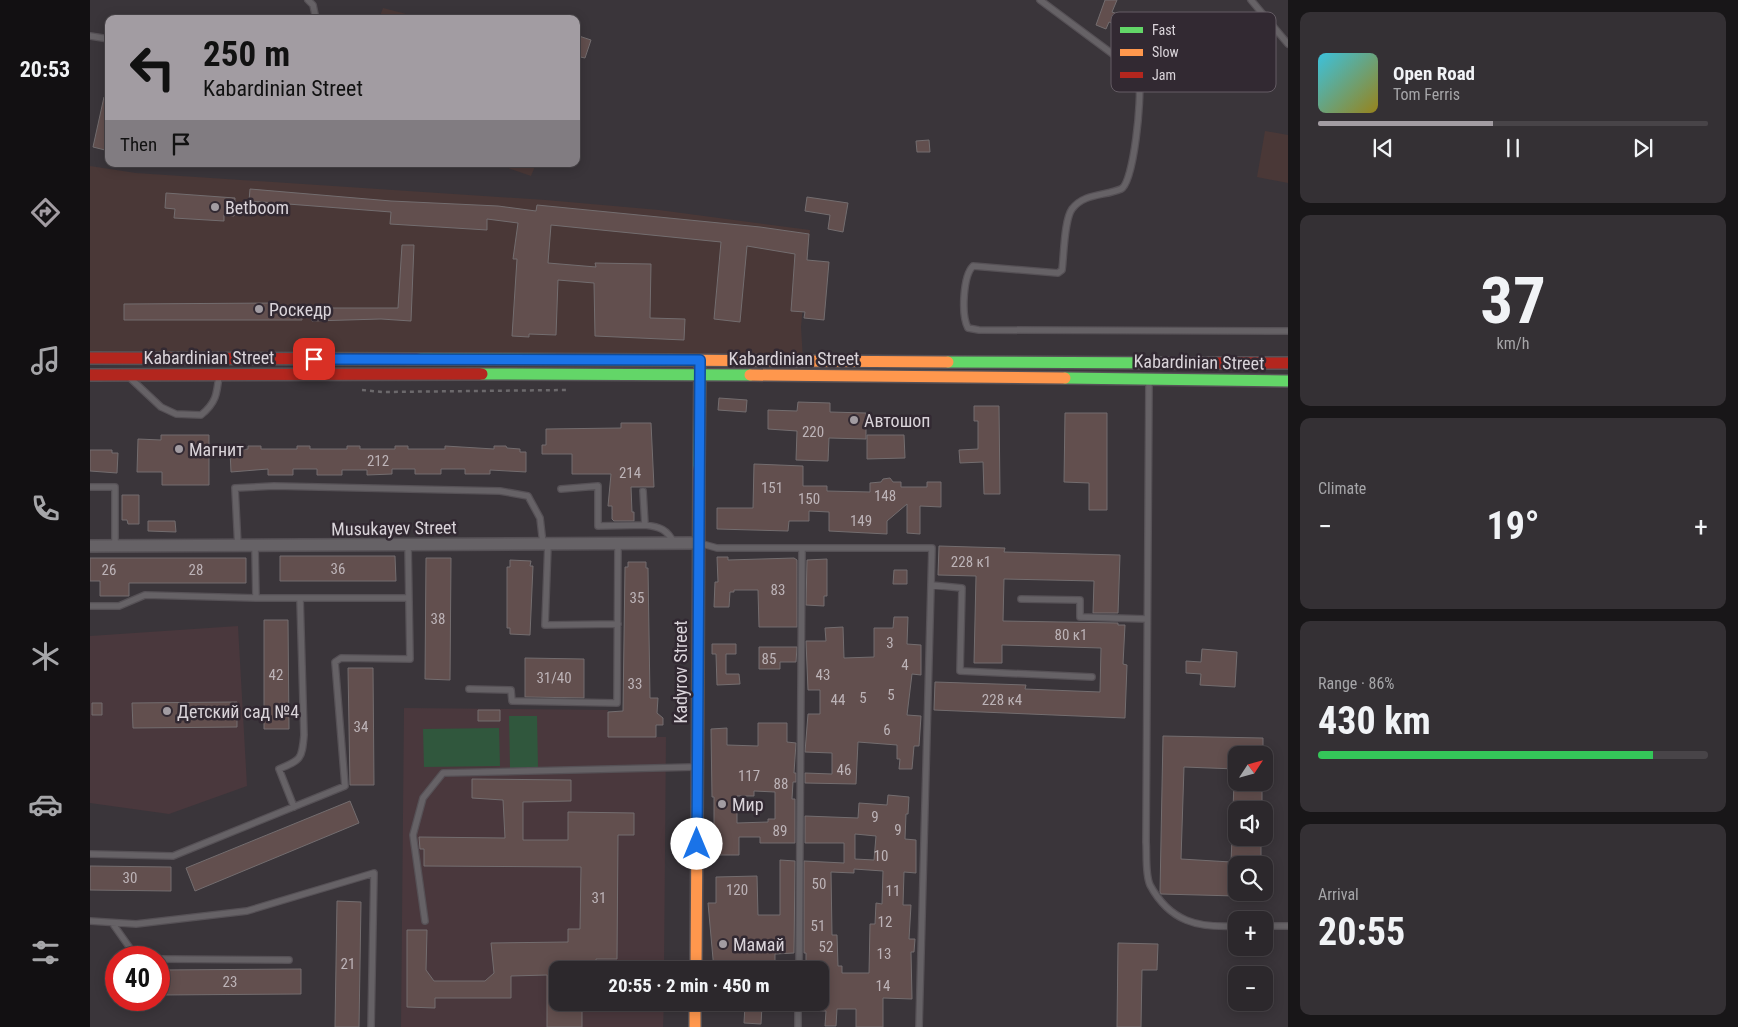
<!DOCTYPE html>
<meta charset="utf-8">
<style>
:root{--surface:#2c282c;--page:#343034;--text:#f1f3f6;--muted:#a6a6a9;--line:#484448;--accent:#a29ca2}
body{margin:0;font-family:"Roboto Condensed",sans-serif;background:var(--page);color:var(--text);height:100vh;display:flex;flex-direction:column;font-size:19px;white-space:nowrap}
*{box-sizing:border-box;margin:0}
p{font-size:16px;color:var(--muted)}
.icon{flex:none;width:28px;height:28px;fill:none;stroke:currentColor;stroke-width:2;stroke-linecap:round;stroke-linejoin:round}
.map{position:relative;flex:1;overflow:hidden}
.side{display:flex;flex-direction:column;gap:12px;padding:12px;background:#181618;width:450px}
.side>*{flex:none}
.top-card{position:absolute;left:15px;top:15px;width:475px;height:152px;border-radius:10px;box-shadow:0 2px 12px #0003,0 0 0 1px var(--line);background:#a29ca2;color:#111;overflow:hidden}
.needle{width:32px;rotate:54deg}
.tools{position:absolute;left:1138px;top:746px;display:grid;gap:10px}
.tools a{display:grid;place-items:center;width:45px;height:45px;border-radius:10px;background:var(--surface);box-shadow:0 2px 12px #0003,0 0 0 1px var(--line);font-size:25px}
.speed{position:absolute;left:15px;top:946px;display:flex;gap:10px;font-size:25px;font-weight:700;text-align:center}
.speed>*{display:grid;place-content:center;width:65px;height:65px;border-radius:50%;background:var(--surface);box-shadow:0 2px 12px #0003,0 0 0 1px var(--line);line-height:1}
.speed .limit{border:8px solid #d22;background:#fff;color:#111}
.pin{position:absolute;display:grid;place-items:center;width:42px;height:42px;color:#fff;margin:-21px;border-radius:10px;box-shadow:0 2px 8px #0006}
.me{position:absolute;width:55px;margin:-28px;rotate:0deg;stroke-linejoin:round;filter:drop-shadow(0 0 4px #0008)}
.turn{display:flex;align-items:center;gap:18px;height:105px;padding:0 15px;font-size:22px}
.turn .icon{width:65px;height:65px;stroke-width:2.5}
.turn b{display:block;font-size:35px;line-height:42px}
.then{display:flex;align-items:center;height:48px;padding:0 15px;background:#0003;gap:10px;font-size:19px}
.big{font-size:38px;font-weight:700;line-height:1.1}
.side .tile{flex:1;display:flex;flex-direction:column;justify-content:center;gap:8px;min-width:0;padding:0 18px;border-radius:10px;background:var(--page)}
.side .dial{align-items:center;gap:0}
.dial b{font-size:65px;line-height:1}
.song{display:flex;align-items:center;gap:15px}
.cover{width:60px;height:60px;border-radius:8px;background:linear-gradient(135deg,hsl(190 70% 55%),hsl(50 70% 35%))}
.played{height:5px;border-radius:2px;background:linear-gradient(90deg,var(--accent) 45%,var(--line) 45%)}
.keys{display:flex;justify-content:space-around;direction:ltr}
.heat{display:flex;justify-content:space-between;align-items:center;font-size:28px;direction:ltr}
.charge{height:8px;border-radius:4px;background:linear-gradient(90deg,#34c759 86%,var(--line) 0)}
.trip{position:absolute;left:459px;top:961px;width:280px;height:50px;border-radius:10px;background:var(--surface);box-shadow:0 2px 12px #0003,0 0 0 1px var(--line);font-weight:700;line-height:50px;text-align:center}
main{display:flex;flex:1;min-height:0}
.menu{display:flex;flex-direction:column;width:90px;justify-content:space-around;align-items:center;background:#121012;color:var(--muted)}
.menu .icon{width:35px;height:35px}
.menu .selected{color:var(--accent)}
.menu b{font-size:22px;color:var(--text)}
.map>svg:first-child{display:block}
.industrial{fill:#4a3837}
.education{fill:#4a383d}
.green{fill:#30573d}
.building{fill:#624f4e;stroke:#736d6f;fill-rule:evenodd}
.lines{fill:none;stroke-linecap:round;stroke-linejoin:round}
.lane-casing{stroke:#565156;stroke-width:8}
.street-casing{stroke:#565156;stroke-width:14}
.fast-casing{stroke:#565156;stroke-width:14}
.slow-casing{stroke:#565156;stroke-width:14}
.jam-casing{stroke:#565156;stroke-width:14}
.path{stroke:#6b686b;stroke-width:2.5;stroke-dasharray:4 4;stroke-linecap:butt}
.lane{stroke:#666266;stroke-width:5.5}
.street{stroke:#666266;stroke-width:11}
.fast{stroke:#63d668;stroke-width:11}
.slow{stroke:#ff974d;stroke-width:11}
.jam{stroke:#b3261e;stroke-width:11}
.route-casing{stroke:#114b97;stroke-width:12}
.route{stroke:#1a73e8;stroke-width:9}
.poi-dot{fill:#a29ca2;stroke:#322932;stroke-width:2}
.labels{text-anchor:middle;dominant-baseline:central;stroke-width:5;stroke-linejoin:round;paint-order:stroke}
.number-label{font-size:15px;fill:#bcb3b7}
.poi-label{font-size:18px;fill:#dad4da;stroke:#322932;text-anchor:start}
.street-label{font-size:18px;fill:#dad4da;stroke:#322932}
.key{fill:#322932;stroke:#645c64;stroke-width:1}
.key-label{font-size:14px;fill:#dad4da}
</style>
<main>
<nav class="menu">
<b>20:53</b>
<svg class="icon selected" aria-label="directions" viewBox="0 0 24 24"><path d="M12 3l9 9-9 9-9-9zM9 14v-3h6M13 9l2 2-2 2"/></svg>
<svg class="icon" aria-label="music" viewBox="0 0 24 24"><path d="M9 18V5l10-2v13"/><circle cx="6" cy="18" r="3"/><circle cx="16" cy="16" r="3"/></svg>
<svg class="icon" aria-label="phone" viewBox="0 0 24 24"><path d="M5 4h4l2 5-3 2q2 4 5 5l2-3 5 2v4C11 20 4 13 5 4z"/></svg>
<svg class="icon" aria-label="climate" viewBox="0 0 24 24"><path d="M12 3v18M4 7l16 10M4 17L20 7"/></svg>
<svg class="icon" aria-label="car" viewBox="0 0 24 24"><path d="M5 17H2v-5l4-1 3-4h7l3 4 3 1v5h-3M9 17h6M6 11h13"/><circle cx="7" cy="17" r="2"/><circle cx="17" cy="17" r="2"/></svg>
<svg class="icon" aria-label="filters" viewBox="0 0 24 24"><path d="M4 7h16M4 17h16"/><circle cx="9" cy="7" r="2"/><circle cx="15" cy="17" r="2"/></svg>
</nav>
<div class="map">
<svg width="1198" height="1027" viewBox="0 0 1198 1027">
<rect width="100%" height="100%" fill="#3a353a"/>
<path class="industrial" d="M293,8l39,10v1h-43z
M1175,131l23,4v48l-31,-6z
M407,164h39l-5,12z
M0,166l46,7 410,27 113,10 151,20 -9,97 2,33 -713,-2z"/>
<path class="education" d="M148,626l9,160 -78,28 -79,-11v-167z
M314,708l204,2 1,27h57l-2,233h-106v32l106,1 -1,24h-262z"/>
<path class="green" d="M419,716h28l1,52h-28z
M409,728l1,38 -76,1 -1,-38z"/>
<path class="building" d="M1015,0h12l-5,12 17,6 -4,10 -16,-6 -3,7 -10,-4z
M486,35l15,5 -6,18 -9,-2z
M14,97l5,1v53l-16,-4z
M839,140l1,12h-13l-1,-11z
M160,189l141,12 107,5 38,5 1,-6 223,22 49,7 -2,26 22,2 -5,58 -20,-2 1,-6 -14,-1 4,-57 -48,-8 -7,76 -26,-3 7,-77 -170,-17 -3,38 48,4 -1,-4 56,1 -1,54 35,1 -1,21 -89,-4 -1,-53 -36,-3 -2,55 -27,-1v3l-17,-1 5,-77h-4l5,-36 -31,-4v11l-97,-6 1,-12 -142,-11z
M76,193l69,5 -1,18 -10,-1v6l-50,-3 1,-9 -10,-1z
M717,197l41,6 -5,29 -15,-3 2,-14 -25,-4z
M312,245h12l-3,76 -30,-2 -69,2v-13h86z
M188,303v7h24v10h-178v-16z
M629,398l28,2 -1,12 -28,-2z
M708,402l32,1v9l36,1v26l-37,-1 -1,23 -32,-1 1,-29 -29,-2v-19l29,1z
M884,406h25l1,88h-16l-1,-32 -23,1 -1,-13 19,-1v-28h-4z
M975,413h42v97h-18v-27l-25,-1z
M531,423h30l3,64h-23l1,25h2v9h-20l-2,-2v-13h-4l3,-32h-39v-20h-30v-9h4v-16l75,-1z
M71,435h48v50h-47v-13h-25l1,-33 23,1z
M777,435h37l1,23 -38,1z
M158,446h13v3h36v-3h13v3h37v-3h13v3h35v-3h13v3h37v-3l49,3v-3h12l1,2 13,1v3h6v20l-36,-2v4h-25v-5h-24v5h-26v-5h-23v5l-25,1v-5h-25v5h-25v-6h-24v6h-25v-6l-37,3 -1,-21 18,-2z
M0,450h22v3h6l-1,20 -27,-2z
M664,464l49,2v20h24v5l43,1v-9l11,-1 2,-3 7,-1 3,4h8v5h26v-5h14v25l-21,-1v28l-13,-1v-29l-20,17v13l-58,-3v-19l-20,-1v10h-20l-1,10 -71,-2v-21h36z
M32,495h17v29h-11l-1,-4h-5z
M58,521h27l1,11 -28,-1z
M849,546l66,2 -1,4 116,3 -2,58h-25l1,-32 -90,-2 -1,42 115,2v2h7l-2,39 4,1 -2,53 -191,-8 1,-28 91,3 -1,4 75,3 1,-44 -99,-3v18h-28l2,-87 -38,-1z
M190,556h115l1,25h-116z
M627,557h11v3l66,-2 3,2v67h-38l-1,-37h-24v2h-4l-1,15h-15l1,-25h3z
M0,558h156v25h-117v13h-29v-15h-10z
M336,558h25l-1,122 -25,-1z
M737,559v37h-3v10l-18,-1 1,-45z
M420,560l21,1 -1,5h3l-3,69 -20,-1v-6h-3v-61h3z
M538,562h18v6h2l2,130h8l-1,15 6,5v7h-7v12h-48v-25l15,-1 2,-144h3z
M804,570h13v14h-14z
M804,617h14l-1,27 14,1v30l-9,-1 -5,41 14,1 -2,30h-5l-2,23h-13l1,-10h-3v-14l-39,-3 -2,42 -51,-1v-10l27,1v-21l-27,-1 3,-38h12v-24h-12l-2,-49h20l-1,-13 18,-1 1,31 30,-1v-29h19z
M174,620h24l1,109h-25z
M622,644h24v10h-10v20h13l1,10 -23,1 -1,-31h-4z
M669,647h38l-1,15h-16v7h-21z
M1112,649l35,3 -2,35 -35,-2 1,-11 -15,-1v-12l15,1z
M435,658l59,1v39l-59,-1z
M258,668h25l1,117h-24z
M147,702v25l-104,1 -1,-25z
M2,703h10v12h-10z
M388,710h22v11h-22z
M668,723h29v19l9,1 -2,30h2v9h-3l-1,17h3v44h-35v-6h-21v18h-28l1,-17h2v-41h-2l-1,-68 16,-1v17l31,1zM664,791l21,1v27h-7v3l-31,1v-27h17z
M1073,736l100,2v17h-27v14l-52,-2 -3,92 50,3 1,-24h29v27h-25v31l-75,-2 -1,-2z
M382,779l99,1v21l-48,1v38h45v-28l66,1v22h-16l-1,124h-21v11h-38v32h24v25h-35v-52l-36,1v22h-76v10l-28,-1v-77h20l-1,40 8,11h51l9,-8 -3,-30 77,-1v-13h12l1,-62 -157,-1v-17h-4l-1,-12 86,1 -2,-38 -31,-2z
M1144,782h28v28h-29z
M798,795l21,2 -1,17h-2l-1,25 11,1v33l-12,-1 -1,33h8l-2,34h6l-1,13h-3l1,47 -29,-1v29h-27v-18h-19l-1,17h-11l1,-15h-6v-41h-14v-17h-2v-92l40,2v-20h-39v-27l53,2 1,-15 28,2zM765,834l21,2 -2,24 -19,-1zM764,869l29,2 -1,33 -6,-1 -1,21h-5l-1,49h-27v-7h-4l-1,-31h-5l-1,-63 23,1z
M260,801l9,22 -164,68 -9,-23z
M690,860l15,1 -1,92 -19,1v16h-61l-6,-67h8v-26l41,-1 1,39h22z
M0,866l81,1v24l-81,-1z
M247,901l24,1 -2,125h-24z
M1028,943l40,1 -1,26h-15l-1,57h-24z
M211,969v25l-142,1v-25z
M655,1005l17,1 -1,18 -17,-1z"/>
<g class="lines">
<defs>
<path id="lane" d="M218,0l5,5 3,14
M950,0l78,58 21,23c3,15 -5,102 -18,108 -16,7 -37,4 -49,20 -8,11 -8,46 -10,61l-4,3 -85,-7c-10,10 -12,49 -5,62l11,2 309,1
M1161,0l37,44
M0,36l19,3
M40,378l31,29 15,7 25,1c15,-12 16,-21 18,-40
M1059,380l-3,462c1,12 -1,32 4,43 20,37 48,43 86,41
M0,487h25v59
M471,489l37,-3v40l47,-1
M553,491l2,34c15,2 22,4 29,18
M609,543l18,5h215l-13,479
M458,544l-3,81 73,-1
M148,547l-3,-59 39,-2 226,5 28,5 12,22 3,26
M165,547l1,51h153
M841,585l31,3 -2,83 132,6
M931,599l59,1v17l67,2
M0,606h29l26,-11 111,3
M379,689l42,1 1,11 105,2 1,-160
M204,807l-15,-38c22,-9 23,-10 25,-34l-4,-137
M0,854l83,2 172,-70 -10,-124 6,-4 69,1 -2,-114
M0,921l46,3 111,-13 127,-38 -3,154
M335,921l-12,-86 10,-37 20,-25 252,-6
M23,924l24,34
M1174,926h24
M69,959l130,1
M709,970l3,-422
M708,1027v-25"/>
<path id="street" d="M0,546l609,-3"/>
<path id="fast" d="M329,359l249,1
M858,362l226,1
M392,374l268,1
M975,378l223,3
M609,468l1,-103"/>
<path id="slow" d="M578,360l280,2
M660,375l315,3
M606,970l2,-295
M605,1002v25"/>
<path id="jam" d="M0,358l329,1
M1084,363h114
M0,375l392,-1
M608,675l1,-207"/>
</defs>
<use href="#lane" class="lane-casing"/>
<use href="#street" class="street-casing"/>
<use href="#fast" class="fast-casing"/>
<use href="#slow" class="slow-casing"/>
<use href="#jam" class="jam-casing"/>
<path class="path" d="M272,390l21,2 183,-2"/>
<use href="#lane" class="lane"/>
<use href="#street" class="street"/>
<use href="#fast" class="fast"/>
<use href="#slow" class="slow"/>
<use href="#jam" class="jam"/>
</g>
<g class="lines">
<defs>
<path id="route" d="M224,359l386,1 -3,484"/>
</defs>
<use href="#route" class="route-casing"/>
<use href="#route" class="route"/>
</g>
<g class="poi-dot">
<circle cx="125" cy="207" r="5"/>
<circle cx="169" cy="309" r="5"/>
<circle cx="764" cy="420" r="5"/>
<circle cx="89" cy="449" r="5"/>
<circle cx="77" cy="711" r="5"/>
<circle cx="632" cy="804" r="5"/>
<circle cx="633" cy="944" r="5"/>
</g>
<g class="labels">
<g class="number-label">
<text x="723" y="432">220</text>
<text x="288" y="461">212</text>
<text x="540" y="473">214</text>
<text x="682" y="488">151</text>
<text x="795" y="496">148</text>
<text x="719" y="499">150</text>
<text x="771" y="521">149</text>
<text x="881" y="562">228 к1</text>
<text x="248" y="569">36</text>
<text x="19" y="570">26</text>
<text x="106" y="570">28</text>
<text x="688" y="590">83</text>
<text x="547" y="598">35</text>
<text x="348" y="619">38</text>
<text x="981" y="635">80 к1</text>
<text x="800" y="643">3</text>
<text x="679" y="659">85</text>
<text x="815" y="665">4</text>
<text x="186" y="675">42</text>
<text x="733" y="675">43</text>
<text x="464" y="678">31/40</text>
<text x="545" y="684">33</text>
<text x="801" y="695">5</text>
<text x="773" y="698">5</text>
<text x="748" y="700">44</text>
<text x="912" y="700">228 к4</text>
<text x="271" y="727">34</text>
<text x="797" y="730">6</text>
<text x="754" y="770">46</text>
<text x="659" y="776">117</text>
<text x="691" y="784">88</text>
<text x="785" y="817">9</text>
<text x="808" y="830">9</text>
<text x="690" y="831">89</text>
<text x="791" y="856">10</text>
<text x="40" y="878">30</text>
<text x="729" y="884">50</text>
<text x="647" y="890">120</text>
<text x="803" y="891">11</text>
<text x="509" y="898">31</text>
<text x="795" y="922">12</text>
<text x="728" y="926">51</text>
<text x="736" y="947">52</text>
<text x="794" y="954">13</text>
<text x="258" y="964">21</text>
<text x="140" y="982">23</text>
<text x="793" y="986">14</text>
</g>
<g class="poi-label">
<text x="135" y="207">Betboom</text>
<text x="179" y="309">Роскедр</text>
<text x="774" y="420">Автошоп</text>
<text x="99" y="449">Магнит</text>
<text x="87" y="711">Детский сад №4</text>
<text x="642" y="804">Мир</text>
<text x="643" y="944">Мамай</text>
</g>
<g class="street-label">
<text x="119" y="357">Kabardinian Street</text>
<text x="704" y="358">Kabardinian Street</text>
<text transform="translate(1109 362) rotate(1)">Kabardinian Street</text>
<text transform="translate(304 528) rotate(-1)">Musukayev Street</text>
<text transform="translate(590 672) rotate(-90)">Kadyrov Street</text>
</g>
</g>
<rect x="1021" y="12" width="165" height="80" rx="8" class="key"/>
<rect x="1030" y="27" width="23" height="6" fill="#63d668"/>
<rect x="1030" y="49" width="23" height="7" fill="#ff974d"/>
<rect x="1030" y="72" width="23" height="6" fill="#b3261e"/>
<g class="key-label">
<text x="1062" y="35">Fast</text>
<text x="1062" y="57">Slow</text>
<text x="1062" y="80">Jam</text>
</g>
</svg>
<div class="tools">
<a><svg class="needle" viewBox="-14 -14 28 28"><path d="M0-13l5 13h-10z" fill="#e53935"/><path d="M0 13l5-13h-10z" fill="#a6a6a9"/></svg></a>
<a><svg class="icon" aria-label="sound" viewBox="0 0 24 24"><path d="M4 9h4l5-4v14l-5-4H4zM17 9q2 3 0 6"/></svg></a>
<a><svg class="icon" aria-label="search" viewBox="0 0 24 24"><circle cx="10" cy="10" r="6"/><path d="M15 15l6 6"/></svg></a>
<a>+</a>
<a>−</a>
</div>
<div class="speed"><div class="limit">40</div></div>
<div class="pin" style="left:224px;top:359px;background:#d93025"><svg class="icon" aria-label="arrive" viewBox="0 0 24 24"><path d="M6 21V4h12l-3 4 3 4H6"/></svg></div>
<svg class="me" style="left:607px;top:844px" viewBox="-20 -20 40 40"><circle r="19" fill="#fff"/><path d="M0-13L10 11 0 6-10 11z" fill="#1a73e8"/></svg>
<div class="trip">20:55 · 2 min · 450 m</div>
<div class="top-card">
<div class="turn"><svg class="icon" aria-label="left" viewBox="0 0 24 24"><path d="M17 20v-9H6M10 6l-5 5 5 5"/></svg><div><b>250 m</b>Kabardinian Street</div></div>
<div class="then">Then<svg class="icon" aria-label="arrive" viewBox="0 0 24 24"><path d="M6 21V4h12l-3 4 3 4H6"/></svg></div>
</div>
</div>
<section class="side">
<div class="tile">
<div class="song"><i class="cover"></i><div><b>Open Road</b><p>Tom Ferris</p></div></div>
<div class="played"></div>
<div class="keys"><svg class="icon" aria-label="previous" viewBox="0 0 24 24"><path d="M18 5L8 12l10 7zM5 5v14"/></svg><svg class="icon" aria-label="pause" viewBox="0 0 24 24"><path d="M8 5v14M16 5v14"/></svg><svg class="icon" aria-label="next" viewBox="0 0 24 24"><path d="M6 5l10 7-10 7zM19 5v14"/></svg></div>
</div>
<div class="tile dial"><b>37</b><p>km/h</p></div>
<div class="tile"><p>Climate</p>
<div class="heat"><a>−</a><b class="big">19°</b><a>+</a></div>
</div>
<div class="tile"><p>Range · 86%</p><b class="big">430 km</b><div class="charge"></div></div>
<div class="tile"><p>Arrival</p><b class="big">20:55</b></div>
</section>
</main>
